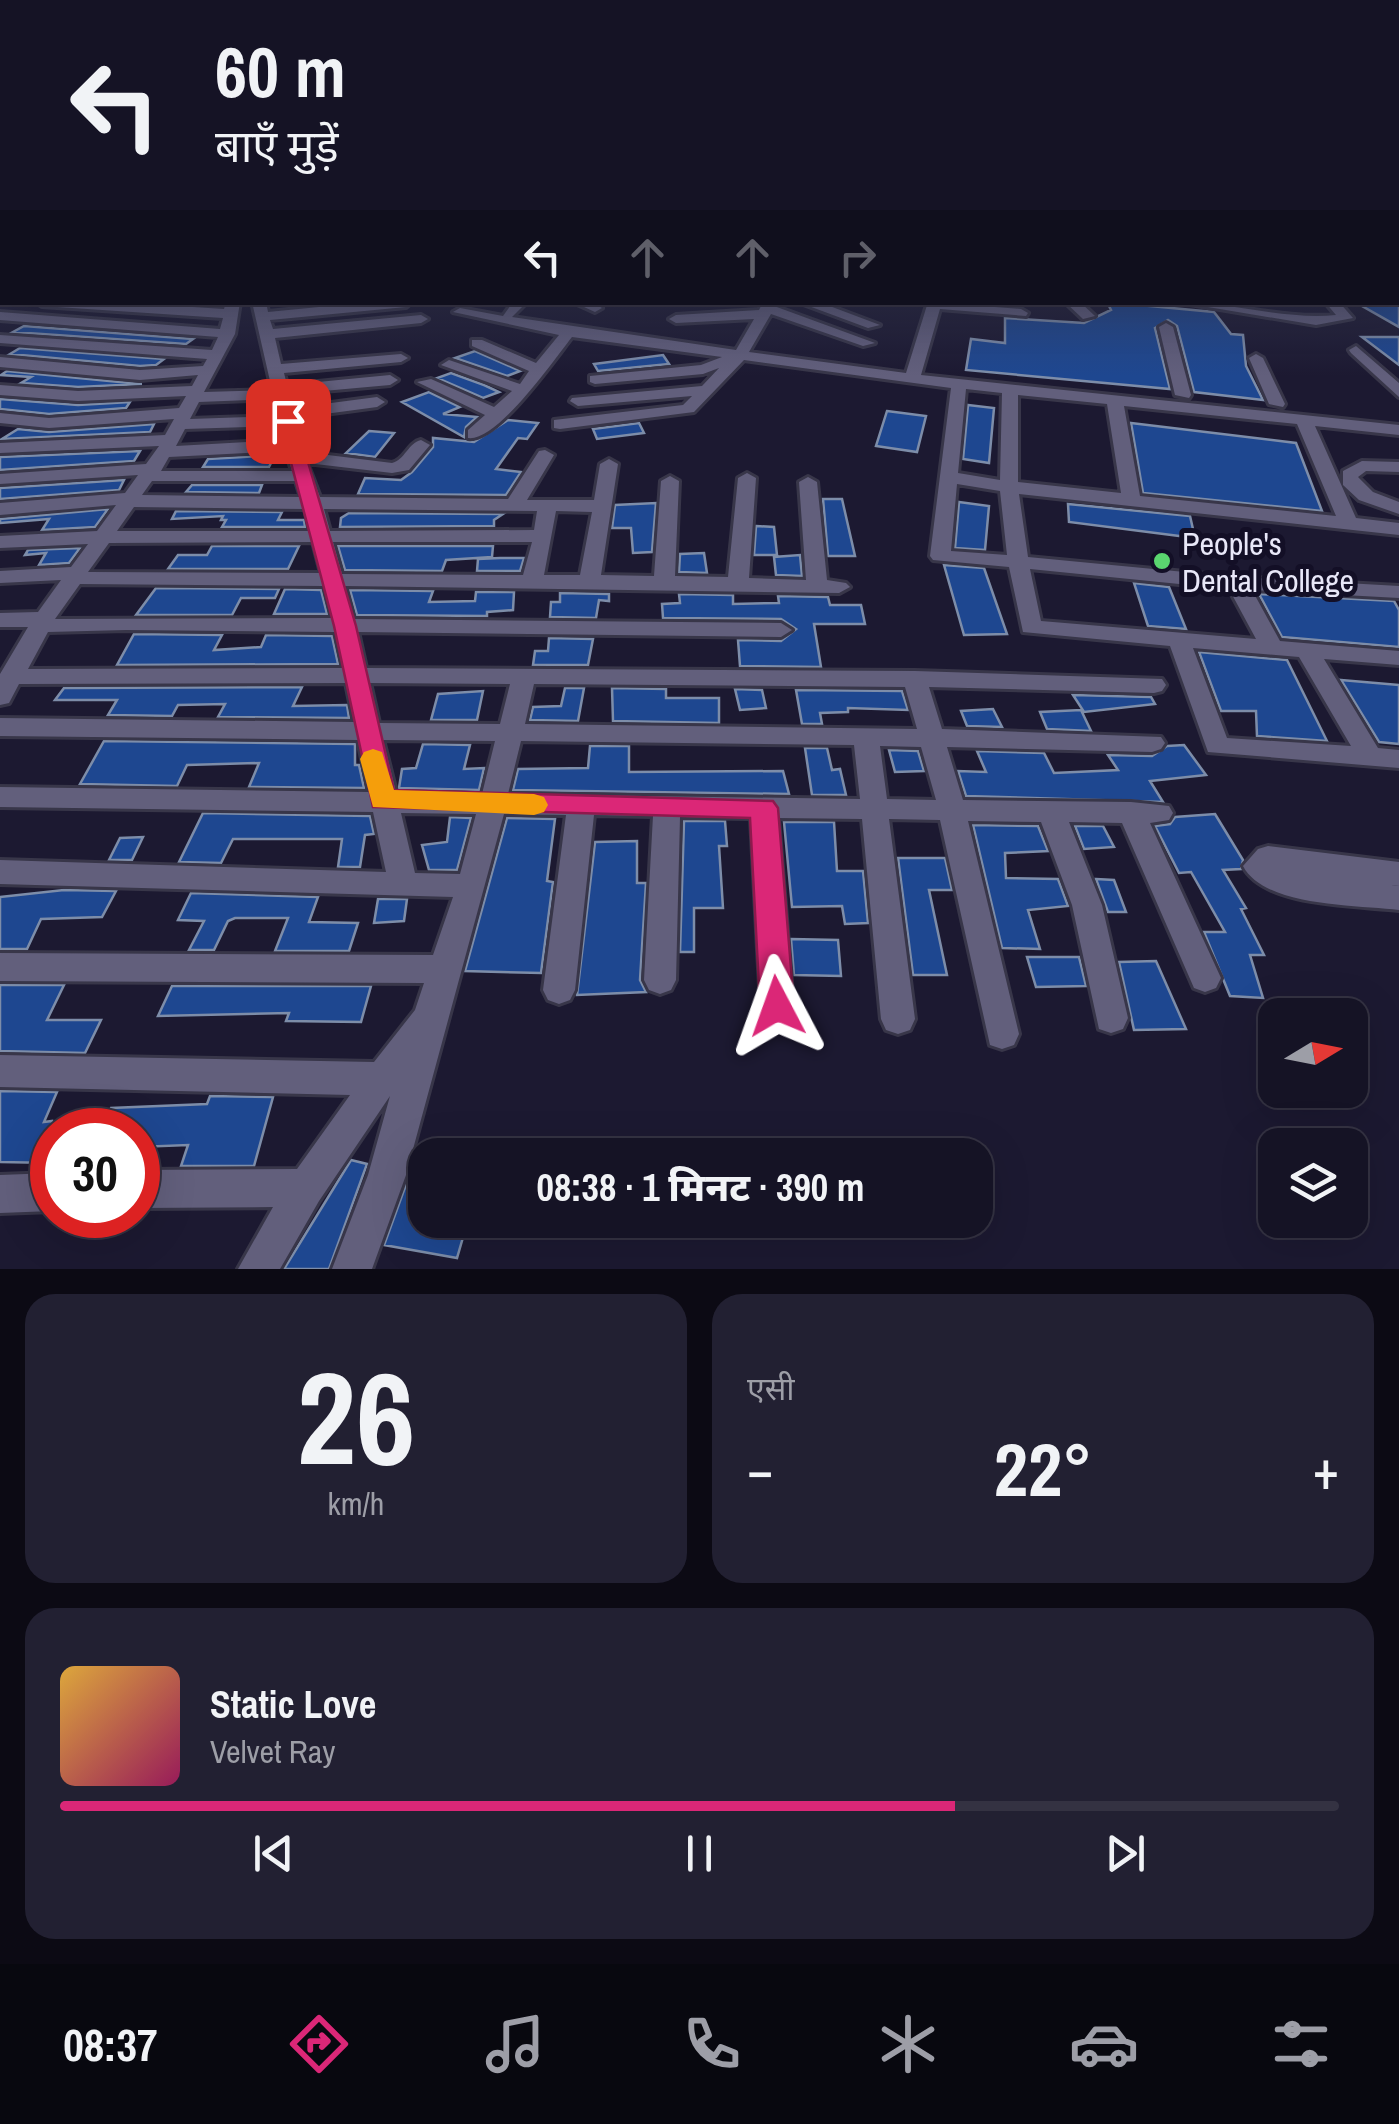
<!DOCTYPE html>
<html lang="hi">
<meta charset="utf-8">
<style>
:root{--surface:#151325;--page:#222032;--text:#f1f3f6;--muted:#9d9ea7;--line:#343242;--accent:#db2777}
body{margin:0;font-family:"Archivo Narrow","Noto Sans Devanagari",sans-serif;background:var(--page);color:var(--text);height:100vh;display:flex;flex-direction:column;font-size:38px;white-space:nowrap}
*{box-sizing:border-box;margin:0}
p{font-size:32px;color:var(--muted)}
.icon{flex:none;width:55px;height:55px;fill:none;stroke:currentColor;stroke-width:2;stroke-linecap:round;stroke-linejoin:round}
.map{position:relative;height:1269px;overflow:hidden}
.panel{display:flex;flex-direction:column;gap:25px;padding:25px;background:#0c0a14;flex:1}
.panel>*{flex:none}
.hud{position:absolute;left:0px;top:0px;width:1400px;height:305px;box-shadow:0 10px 40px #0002,0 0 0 2px var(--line);background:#151325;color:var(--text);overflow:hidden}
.needle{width:65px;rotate:80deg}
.tools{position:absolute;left:1258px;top:998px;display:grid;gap:20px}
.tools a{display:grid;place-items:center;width:110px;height:110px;border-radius:20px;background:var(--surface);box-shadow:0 10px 40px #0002,0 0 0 2px var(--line);font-size:50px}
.speed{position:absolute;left:30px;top:1108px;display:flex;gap:20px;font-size:50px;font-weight:700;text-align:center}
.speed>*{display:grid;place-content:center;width:130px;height:130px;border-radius:50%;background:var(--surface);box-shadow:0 10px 40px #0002,0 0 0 2px var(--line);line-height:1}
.speed .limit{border:15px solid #d22;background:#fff;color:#111}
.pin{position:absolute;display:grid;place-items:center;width:85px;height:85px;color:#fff;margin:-42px;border-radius:20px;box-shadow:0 5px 15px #0006}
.me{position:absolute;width:110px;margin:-55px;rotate:356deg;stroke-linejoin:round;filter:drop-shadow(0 0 8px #0008)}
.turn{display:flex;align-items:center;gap:35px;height:210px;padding:0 50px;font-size:45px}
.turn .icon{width:130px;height:130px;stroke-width:2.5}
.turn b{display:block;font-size:70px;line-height:85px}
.lanes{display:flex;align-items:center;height:95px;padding:0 50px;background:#0003;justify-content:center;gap:50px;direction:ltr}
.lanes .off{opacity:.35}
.big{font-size:75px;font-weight:800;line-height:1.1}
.panel .card{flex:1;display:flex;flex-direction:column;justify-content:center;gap:15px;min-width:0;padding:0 35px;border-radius:30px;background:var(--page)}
.panel .dial{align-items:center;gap:0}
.dial b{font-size:130px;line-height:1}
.song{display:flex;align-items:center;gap:30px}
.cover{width:120px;height:120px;border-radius:15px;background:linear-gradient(135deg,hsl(40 70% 55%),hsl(330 70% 35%))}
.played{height:10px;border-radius:5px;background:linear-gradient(90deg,var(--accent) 70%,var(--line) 70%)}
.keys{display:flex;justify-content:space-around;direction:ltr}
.heat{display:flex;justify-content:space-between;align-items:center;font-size:55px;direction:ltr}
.panel .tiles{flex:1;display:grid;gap:25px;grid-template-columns:1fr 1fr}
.card:last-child{grid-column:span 2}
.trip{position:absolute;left:408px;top:1138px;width:585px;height:100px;border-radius:30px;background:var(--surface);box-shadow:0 10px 40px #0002,0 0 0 2px var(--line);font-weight:800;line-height:100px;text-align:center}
.dock{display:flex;height:160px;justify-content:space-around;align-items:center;background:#08080f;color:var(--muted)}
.dock .icon{width:70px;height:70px}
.dock .selected{color:var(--accent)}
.dock b{font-size:45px;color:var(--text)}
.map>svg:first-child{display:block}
.building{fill:#1e4790;stroke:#7d8da9;stroke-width:2.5}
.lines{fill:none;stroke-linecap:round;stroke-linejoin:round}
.minor-casing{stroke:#383649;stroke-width:6}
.minor{fill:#625f7c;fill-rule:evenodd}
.route{fill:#db2777;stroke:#8e194d;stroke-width:2.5}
.slow{fill:#f59e0b}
.poi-dot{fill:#5ad56f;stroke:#130f26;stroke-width:4}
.labels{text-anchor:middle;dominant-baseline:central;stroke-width:10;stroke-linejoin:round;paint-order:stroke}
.poi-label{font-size:32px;fill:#e8e7f8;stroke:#130f26;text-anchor:start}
</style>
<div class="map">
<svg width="1399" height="1269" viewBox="0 0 1399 1269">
<rect width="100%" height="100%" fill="#1c1931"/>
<path class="building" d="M1107,302l107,10 17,22 12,1 3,31 17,34 -69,-8 -17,-66 -9,-6 -13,8 15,61 -204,-19 5,-31 34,4v-25l79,5 27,-13z
M1355,302h44v25z
M24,326l169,13 -7,5 -173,-12z
M1362,337h37v28z
M20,348l144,11 -8,6 -16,1 -130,-12z
M475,351l41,18 4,2 -13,5 -52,-18z
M663,355l6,9 -71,7 -4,-7z
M7,371l133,13h2l-64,3 -57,-4 10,-6 -30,-2z
M451,373l33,12 15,7 -16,6 -46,-20z
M429,392l31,15 -17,7 34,3 -11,10 -2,10 -62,-35z
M0,399l78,6 52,-3 -4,6 -77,6 -49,-5z
M968,405l26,3 -5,55 -26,-4z
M887,411l39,5 -9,36 -41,-6z
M508,420l30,3 -11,16 -9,-1 -22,31 25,3 -15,23 -148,-1 7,-16 36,2 11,-8 21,-25v-9l41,4z
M639,423l5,10 -47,6 -4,-10z
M1131,423l165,20 26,68 -179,-18z
M154,424l-4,8 -148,7 16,-10 31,3z
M369,431l25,2 -19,24 -29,-4z
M140,451l-6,10 -134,9v-13z
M275,455l-6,12h-66l5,-8z
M124,480l-5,10 -119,9v-11z
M192,485h70l-3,8 -73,-1z
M823,499h19l13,57h-27z
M959,502l30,4 -4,44 -30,-2z
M656,503l-4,49 -19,1 -2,-25h-19l3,-23z
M1068,504l122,12 5,22 -126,-16z
M108,509l-13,18 -53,3 7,-11 -49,4v-4z
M176,511l106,1 -4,8h26l1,7h-83l4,-7h-5l2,-4 -51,3z
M349,513l154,1 -9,6v6l-154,1 1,-9z
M756,526l18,1 3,28h-23z
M212,546h87l-11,23h-120l10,-14h29z
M338,546h155l-1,11 -46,3 -4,11 -97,-1z
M80,548l-11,15 -30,2 7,-12 -21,2 3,-5z
M704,553l3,20 -28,-1 1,-18z
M800,555l2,21 -26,-1 -2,-18z
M500,558h24l-4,13h-43l1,-12z
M944,565l40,3 23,66 -43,1z
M1134,583l35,4 17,42 -38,-3z
M156,588l123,1 -4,9h-34l-9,17h-96z
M285,589l36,1 6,24h-53z
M350,590l83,1 -4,11 46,-1 1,-9h38l-1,18 -26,2v4l-130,-1z
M560,593l49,1v7l-10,-1 -3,18 -46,-1 1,-15h9z
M679,594l54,1v9l46,-1 -1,-7 50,1 2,8h31l4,19h-51l7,43 -81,-1 -2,-26 43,1 15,-12 -15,-10 -118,-1 -1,-14 18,-1z
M1259,594l135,7 5,9v37l-117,-10z
M134,634l88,1 -8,15 47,-3 5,-12 66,1 6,28 -221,1z
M549,638l44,1 -5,26h-55l2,-14h13z
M1199,652l88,8 40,81 -70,-5 -1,-25h-35z
M1341,680l58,5v59l-20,-2z
M302,687l-9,19 54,-1 2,13 -131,-1 7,-13 -47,1 -6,11 -64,-1 9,-15h-62l9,-12z
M565,688h19l-6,33 -48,-1 3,-13 28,-1z
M612,688l54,1v9h53v25l-106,-2z
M735,689l27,1 4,18 -26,2z
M796,690l106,1 6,19 -60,-2v4l-28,1 2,11h-20z
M483,691l-6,29h-46l7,-26z
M1073,695l78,2 4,7 -71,8z
M993,709l9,18 -35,-1 -6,-15z
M1081,710l10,21 -44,-2 -7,-17z
M104,741l251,3v21h4l5,23 -115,-1 10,-24 -72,2 -10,21 -97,-2z
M423,744l47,1 -6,24 20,-1 -5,22 -80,-2 3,-19 14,-1z
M1184,745l22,30 -56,6 13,21 -197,-6 -8,-25 28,1 -9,-21 67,2 10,20 64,-3 -10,-15 44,1 15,-10z
M590,746h39v26l154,-1 6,23 -276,-4 5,-21 70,-1z
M805,748h22l5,22 8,-1 6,26h-34z
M889,750l29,1 6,20 -29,1z
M203,813l167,3 4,18 -9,1 -5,32h-22l4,-28h-109l-12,24 -42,-1z
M1215,814l28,46 -2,9 -18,1 23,38 -5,1 23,46h-14l13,43 -33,-2 -26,-64h21l-34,-60 -12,1 -24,-47 15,-2 5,-7z
M450,817l21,1 -14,52h-28l-7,-25 25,-3z
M507,818l48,1 -8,62 6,1 -12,91 -76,-2z
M684,821h41l2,25h-8l4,62h-29v44h-14z
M784,822h50l3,49h26l5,52 -23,1 -3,-18 -50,1z
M973,825l65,1 10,25 -43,2 1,25 52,1 10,27 -40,4 12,39 -38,-1z
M1075,826h28l11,21 -30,2z
M143,837l-11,23h-23l11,-22z
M637,841v42h9l-6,97 6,12 -69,3 18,-153z
M898,858h47l7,32h-23l18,85h-34z
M1096,879l18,1 12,32h-18z
M64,890l52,1 -14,26 -61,2 -14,30h-27v-52z
M191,893l127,4 -9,25 49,1 -9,28h-74l13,-33h-53l-7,3 -14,29h-25l15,-29 -26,-1z
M378,899h29l-3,22 -30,2z
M791,939l47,1 3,36 -47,-1z
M1027,957h52l7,29 -50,1z
M1156,961l30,68 -52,1 -15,-68z
M0,985h64l-17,35h54l-16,33 -85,-2z
M172,986h199l-10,36 -75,-1 3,-8 -131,3z
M0,1091l57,1 -13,30 8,-1v42l-52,-1z
M210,1096l63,1 -19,69h-73l7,-21 -50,2v-17h-36l9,-22 96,-4z
M351,1160l16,4 -38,105h-45z
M408,1179l17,4v37h43l-11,38 -73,-13z"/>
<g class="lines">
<defs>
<path id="minor" d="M0,198h2v4h-2z
M0,217h2v6h-2z
M2,253v8l-2,1v-8z
M1398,254h1v8h-1z
M0,274h2v8h-2z
M0,295h2l2,7 -4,1z
M36,302h78l110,7 2,-7h14l-5,32 -31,58 68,-2 -20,-88h14l2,10 102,-10h42l-6,5 -136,13 3,9 148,-14 7,4 -7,4 -146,15 6,26 120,-10 7,4 -7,4 -117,11 3,12 103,-10 8,5 -8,5 -100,9 3,14 84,-11 8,5 -8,5 -82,11 9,34 88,11c13,-3 16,-20 29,-23l9,5 -21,25 -17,3 -85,-10 13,34 188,2 31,-48 6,-1 9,5 -27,45h67l6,-36 9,-5 9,5 -17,111 53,1 7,-95 9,-5 9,5 -4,95 53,1 10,-99 9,-5 9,5 -7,100 57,2 -7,-98 9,-5 9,5 10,98 19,3 4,4 -11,6 -494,-7 9,33 427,4 11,7 -11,7 -423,-5 8,36 549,3 247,8 4,6 -4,6 -8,2 -225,-6 13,42 219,8 4,6 -4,6 -9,3 -205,-5 16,53 168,2 38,4 4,7 -4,7 -19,3 71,155 -5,10 -11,4 -11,-4 -72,-165 -53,-1 33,83 26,113 -5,11 -12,4 -12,-4 -27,-124 -31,-83 -73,-1 51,213 -5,11 -12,4 -12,-4 -50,-225 -51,-1 26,200 -5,11 -12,4 -12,-4 -5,-11 -19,-200 -84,-1 15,188 -4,10 -12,5 -12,-5 -4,-10 -10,-188 -71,-1 -4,163 -5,10 -11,4 -11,-4 -5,-10 9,-164 -59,-1 -19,175 -5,10 -11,4 -11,-4 -5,-10 23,-175 -62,-1 -98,361 -34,94h-40l36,-94 22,-79 -71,105 -39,68h-42l35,-62 -135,1v-38l159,-1 53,-74 -350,-8v-32l374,7 41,-52 9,-27 -424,-2v-28l433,2 20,-58 -453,-13v-24l386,12 -13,-60 -373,-5v-20l369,5 -11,-52 -358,-4v-18l354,4 -8,-39 -327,1 -10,19 -9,2v-31l28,-47h-28v-14l38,-1 23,-32 -61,3v-12l71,-4 17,-23 -88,4v-12l97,-5 19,-26 -116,10v-12l125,-10 13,-18 -138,9v-10l146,-10 13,-18 -159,7v-10l165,-8 9,-16 -125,9 -49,-5v-10l49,5 130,-10 7,-12 -108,5 -78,-6v-10l78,6 114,-5 6,-11 -58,5 -140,-13v-10l140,13 63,-4 4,-7 -207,-16v-8l212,15 6,-13 -218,-17v-8l220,17 3,-11 -181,-12zM274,399l4,17 -88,3 9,-17zM280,426l4,14 -108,6 9,-17zM286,451l6,20h-131l8,-14zM152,481h144l5,16 -159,-2zM134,507l171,2 5,22h-193zM324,509l213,2 -3,19 -204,1zM556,511l36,1 -12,63h-36zM313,542l8,31 -233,-1 21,-29zM333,542h199l-9,33 -181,-1zM80,584l244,2 8,32 -277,1zM126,630l209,2 8,36 -315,1 20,-37zM370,683l140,1 -10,40 -121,-1zM534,684l371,3 12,42 -392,-5zM383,740l112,1 -13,53 -86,-2zM521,741l333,4 6,54 -352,-5zM880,746l41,1 15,53 -49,-1zM401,813l75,1 -16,60 -45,-1z
M513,302h14l-15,15 224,33 18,-31 -78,4 -7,-4 7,-4 83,-5 4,-8h13l-2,4 101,37 -12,3 -92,-32 -22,38 157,21 22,-71 93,7 7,4 -2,3 -86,-7 -19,66 478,50v10l-84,-9 41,92 43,5v12l-380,-41 9,63 209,20 162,9v12l-147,-8 28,51 119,10v14l-75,-6 54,89 21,2v18l-191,-16 -38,-106 -147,-14 -14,-65 -76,-7 -3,-4 21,-168 -207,-28 -50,52 -134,17 -6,-1v-8l129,-15 9,-9 -114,10 -8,-5 2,-3 130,-12 17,-18 -16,6 -108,10 -5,-2v-6l111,-11 21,-8 -150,-20c-19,24 -75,105 -104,101v-8l17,-15 -68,-33 14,-3 63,28 18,-16 -71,-26 8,-5 71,24 9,-13 -57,-25v-6h10l54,23 23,-28 -106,-23 7,-4 43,8zM966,389l36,4 -2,87 -42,-7zM1018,395l89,9 14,89 -103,-11zM1124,406l173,18 39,92 -196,-20zM957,484l43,7 7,64 -56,-4zM1030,569l199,20 27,50 -215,-18zM1193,648l106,9 52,89 -124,-8z
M573,302h20l9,6 -7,4z
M798,302h21l61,23 -12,3z
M1065,302h15l15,14 -12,3z
M1178,302c52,0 106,18 158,13l-11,-13h14l14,16 -37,7z
M1166,323l7,4 18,68 -2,3 -14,-3 -16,-68z
M1356,346l43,37v14l-48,-44 -2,-3z
M1256,354l7,4 22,46 -2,3 -14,-3 -20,-46z
M1362,461l37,1v10l-33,-1 -8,6 15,15 26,10v12l-40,-14 -16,-15v-14z
M1268,846l131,16v24l-112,-15 112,15v24c-42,-5 -135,-3 -156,-44l15,-17z
M52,1173v38l-52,2v-38z"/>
</defs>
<use href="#minor" class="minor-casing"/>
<use href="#minor" class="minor"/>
</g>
<linearGradient id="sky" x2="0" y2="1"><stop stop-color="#0f0e1b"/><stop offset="0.53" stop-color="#3a3e5a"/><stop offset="1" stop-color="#3a3e5a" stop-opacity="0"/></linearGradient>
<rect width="1399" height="376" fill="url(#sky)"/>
<path class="route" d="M288,416l8,5 60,205 38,164 379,11 5,7 16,198 -5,11 -12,4 -12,-4 -5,-11 -10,-188 -377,-11 -39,-181 -54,-205z"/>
<path class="slow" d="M373,749l9,3 12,38 140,4 10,3 4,8 -4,7 -10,3 -161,-8 -13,-48 4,-7z"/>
<circle class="poi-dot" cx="1162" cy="561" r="10"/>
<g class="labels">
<g class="poi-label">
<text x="1182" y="543">People's<tspan x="1182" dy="37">Dental College</tspan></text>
</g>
</g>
</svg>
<div class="tools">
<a><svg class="needle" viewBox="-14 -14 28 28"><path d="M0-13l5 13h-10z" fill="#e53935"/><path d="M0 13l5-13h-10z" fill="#9d9ea7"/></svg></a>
<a><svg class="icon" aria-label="layers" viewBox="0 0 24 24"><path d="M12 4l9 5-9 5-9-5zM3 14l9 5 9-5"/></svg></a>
</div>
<div class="speed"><div class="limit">30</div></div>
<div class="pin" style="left:288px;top:421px;background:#d93025"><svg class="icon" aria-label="arrive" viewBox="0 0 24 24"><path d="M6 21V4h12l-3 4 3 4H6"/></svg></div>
<svg class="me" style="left:777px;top:1006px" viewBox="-20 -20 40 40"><path d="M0-17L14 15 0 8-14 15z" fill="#db2777" stroke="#fff" stroke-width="4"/></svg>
<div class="trip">08:38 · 1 मिनट · 390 m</div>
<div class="hud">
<div class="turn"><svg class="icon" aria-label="left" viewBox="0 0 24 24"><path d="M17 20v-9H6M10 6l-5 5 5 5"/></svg><div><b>60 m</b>बाएँ मुड़ें</div></div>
<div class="lanes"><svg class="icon" aria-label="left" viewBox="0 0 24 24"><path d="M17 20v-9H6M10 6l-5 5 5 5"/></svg><svg class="icon off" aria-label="ahead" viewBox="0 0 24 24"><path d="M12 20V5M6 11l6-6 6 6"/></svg><svg class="icon off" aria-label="ahead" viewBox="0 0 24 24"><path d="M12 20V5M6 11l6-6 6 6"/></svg><svg class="icon off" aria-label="right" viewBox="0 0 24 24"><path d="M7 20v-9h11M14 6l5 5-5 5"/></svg></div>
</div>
</div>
<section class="panel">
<div class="tiles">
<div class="card dial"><b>26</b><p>km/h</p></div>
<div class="card"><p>एसी</p>
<div class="heat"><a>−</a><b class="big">22°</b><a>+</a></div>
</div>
<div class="card">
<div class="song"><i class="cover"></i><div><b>Static Love</b><p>Velvet Ray</p></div></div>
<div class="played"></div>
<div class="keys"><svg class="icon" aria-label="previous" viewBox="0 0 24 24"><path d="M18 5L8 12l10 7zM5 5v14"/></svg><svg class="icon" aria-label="pause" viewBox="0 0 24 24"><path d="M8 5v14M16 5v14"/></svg><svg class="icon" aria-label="next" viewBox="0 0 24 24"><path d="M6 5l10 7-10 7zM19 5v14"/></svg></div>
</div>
</div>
</section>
<nav class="dock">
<b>08:37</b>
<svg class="icon selected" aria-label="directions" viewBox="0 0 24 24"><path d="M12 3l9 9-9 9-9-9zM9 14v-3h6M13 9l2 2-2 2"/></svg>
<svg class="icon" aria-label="music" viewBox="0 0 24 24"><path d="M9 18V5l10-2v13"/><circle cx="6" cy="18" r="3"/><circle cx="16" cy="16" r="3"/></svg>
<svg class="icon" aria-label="phone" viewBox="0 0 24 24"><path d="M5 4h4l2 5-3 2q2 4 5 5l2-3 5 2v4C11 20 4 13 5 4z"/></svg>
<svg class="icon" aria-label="climate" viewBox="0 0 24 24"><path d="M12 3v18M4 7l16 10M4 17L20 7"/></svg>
<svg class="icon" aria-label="car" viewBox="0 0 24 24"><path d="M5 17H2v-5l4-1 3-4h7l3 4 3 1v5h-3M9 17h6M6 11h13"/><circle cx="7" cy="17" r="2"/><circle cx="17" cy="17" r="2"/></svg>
<svg class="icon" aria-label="filters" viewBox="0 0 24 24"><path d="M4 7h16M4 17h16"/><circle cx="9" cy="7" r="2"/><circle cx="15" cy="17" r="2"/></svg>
</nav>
